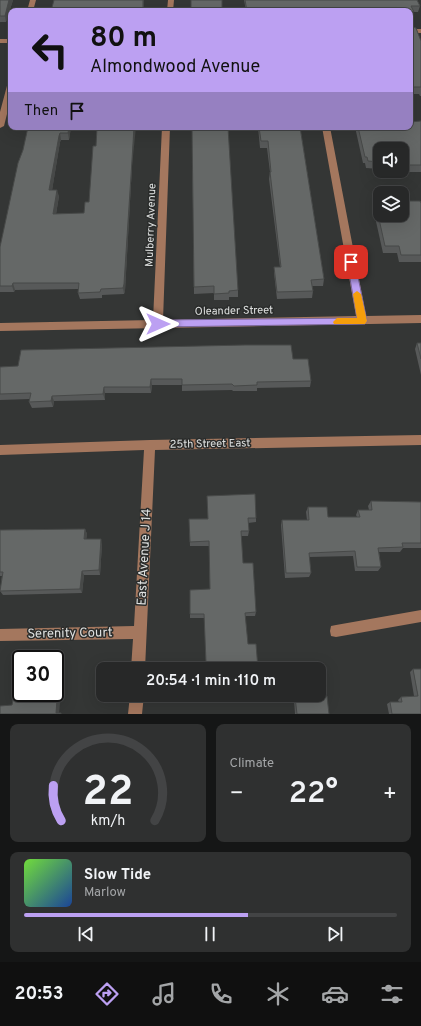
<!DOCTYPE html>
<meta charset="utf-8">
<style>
:root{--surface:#272828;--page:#2f3030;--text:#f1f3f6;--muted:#a4a6a8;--line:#434445;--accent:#bca0f2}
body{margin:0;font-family:Overpass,sans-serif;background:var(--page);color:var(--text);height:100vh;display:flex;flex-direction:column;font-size:15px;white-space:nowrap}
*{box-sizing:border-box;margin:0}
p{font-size:13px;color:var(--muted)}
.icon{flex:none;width:22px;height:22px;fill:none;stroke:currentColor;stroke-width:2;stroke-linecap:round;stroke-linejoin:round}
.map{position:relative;height:714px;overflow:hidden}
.details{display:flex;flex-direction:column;gap:10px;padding:10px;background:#151616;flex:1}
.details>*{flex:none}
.banner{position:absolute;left:8px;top:8px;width:405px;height:122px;border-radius:8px;box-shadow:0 4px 16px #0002,0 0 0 1px var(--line);background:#bca0f2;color:#111;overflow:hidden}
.buttons{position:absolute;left:373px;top:142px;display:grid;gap:8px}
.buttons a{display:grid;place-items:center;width:36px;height:36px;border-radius:8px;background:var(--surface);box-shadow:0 4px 16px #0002,0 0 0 1px var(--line);font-size:20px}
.speed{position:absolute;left:12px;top:650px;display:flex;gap:8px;font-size:20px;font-weight:700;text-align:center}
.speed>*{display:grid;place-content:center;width:52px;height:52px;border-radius:50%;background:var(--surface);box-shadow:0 4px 16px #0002,0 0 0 1px var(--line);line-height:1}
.speed .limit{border:2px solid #111;border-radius:6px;background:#fff;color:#111}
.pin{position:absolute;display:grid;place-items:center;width:34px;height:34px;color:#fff;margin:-17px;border-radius:8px;box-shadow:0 2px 6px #0006}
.me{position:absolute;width:44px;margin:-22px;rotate:90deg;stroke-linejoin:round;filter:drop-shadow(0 0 3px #0008)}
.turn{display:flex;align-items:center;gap:14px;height:84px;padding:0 16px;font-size:18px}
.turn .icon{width:52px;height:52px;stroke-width:2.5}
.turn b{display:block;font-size:28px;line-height:34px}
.then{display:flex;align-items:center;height:38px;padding:0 16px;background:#0003;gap:8px;font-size:15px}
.big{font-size:30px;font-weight:600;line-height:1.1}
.details .card{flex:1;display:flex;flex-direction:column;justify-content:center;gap:6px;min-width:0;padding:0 14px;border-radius:8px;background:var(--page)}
.details .dial{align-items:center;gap:0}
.dial svg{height:104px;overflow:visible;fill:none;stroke:var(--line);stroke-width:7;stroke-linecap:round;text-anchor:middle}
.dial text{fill:var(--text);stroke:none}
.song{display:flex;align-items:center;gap:12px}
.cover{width:48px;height:48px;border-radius:6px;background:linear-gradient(135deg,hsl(100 70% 55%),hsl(220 70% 35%))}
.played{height:4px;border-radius:2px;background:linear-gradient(90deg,var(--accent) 60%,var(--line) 60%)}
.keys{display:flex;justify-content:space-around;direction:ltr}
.heat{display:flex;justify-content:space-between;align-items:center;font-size:22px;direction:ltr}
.details .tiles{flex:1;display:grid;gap:10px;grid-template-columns:1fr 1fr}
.card:last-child{grid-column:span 2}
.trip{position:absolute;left:96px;top:662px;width:230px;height:40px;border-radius:8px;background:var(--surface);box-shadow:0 4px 16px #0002,0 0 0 1px var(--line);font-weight:600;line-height:40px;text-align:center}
.tab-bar{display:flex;height:64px;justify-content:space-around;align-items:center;background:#101010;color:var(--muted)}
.tab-bar .icon{width:28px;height:28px}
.tab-bar .active{color:var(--accent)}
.tab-bar b{font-size:18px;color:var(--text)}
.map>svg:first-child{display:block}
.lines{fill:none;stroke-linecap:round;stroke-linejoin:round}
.minor{fill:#a4775e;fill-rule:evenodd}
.wall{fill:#575959}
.shaded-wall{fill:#474948}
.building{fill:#656867;stroke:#474948}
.route{fill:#bca0f2;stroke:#7a689d}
.slow{fill:#f59e0b}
.labels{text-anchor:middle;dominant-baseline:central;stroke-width:3;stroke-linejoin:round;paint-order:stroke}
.street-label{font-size:11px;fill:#dfe1e0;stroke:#2a2c2b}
.near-street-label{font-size:13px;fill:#dfe1e0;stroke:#2a2c2b}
</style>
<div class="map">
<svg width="421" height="714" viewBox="0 0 421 714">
<rect width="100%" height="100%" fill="#343635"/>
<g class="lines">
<path class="minor" d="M30,0h6l-3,11h-6z
M168,0h6l-1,11h-6z
M410,29h11v4h-11z
M0,39h11v4h-11z
M8,82h3v16l-7,28 -4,2v-16z
M162,127h8l-7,193 193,-4 -34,-189h8l36,189 55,-1v8l-421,8v-8l153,-3z
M421,435v10l-266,5 -10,219h-14l2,-30 -133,2v-12l134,-3 10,-176 -144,5v-10l150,-5z
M421,610v12l-85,15 -5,-1 -1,-5 1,-5 5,-1z
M130,695h14l-2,19h-14z"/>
</g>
<path class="wall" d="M0,0h13l-7,22h-6z
M191,0l31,11h-31z
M244,0h173l3,6 -2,6h-5l-1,7v8l9,14v55h-1l-1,-2h-9v-83h-164z
M421,121v51h-38v-1h19v-22h-22v20l-14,-1 -1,-5h-2l-8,-36h55z
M71,127l-2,13h-8l-1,2 -8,48 7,6 -3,18 28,-1 5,-11 43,-36 -7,125 -1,3 -22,1v3l-22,1 -2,-6v-4l-63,1 -1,2h-14v-45l23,-97z
M192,127l46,163v7h-9v3h-15v-7l-20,1z
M258,127h42l24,152 -1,7h-11l1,5 -1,7 -35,1 -3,-26v-6h6l-11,-88 1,-7 -3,-24h-7z
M375,201l46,2v59h-22l-2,-9h-14l-10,-45z
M417,343h4v32l-6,-26z
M293,359l18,22 -1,6 -53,1v3h-24l-1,-1 -50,1v-6h-30l-1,8h-46v7l-51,1 -1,6 -21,1 -3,-6 1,-3 -30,1v-33z
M371,501l50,1v46h-18l-3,4h-21l2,15 -3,4h-23l-2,-15 -44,1 2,16 -2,4 -24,1 -4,-53 1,-5h25l-1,-8 2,-5 20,10h29l-1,-2 2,-5h11l-1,-4z
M256,518v4l-8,1 1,8 -1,5h-7l2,27 13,49 -1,4h-9l-40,46 -1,-44h-15v-4l20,-25 -1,-43h-19l-1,-27z
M85,529l2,5 -1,5 16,5 -2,31h-16l-2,18 -79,2 -3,-4 2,-15h-2v-46z
M413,669l8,45h-32l-2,-10 3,-2h9l-1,-2 3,-3 13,-1 -4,-24z
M191,695h30l-29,1z
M295,697l34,17h-34l-1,-14z"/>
<path class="shaded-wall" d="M9,0h4l-7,22 -1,-6z
M143,0h1v11h-1z
M411,21h2l-2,7h-1z
M69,127h2l-2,13 -1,-7z
M134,127h2l-4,39 -7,125 -1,3 -1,-6z
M60,133l1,7 -1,2 -9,55 -2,-7 10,-54z
M57,190l2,6 -4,24 -2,-6z
M13,283l2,7 -1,2 -2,-6z
M151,379l1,6 -1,8 -1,-6z
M104,387l1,6v7l-2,-6z
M52,396l2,5 -1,6 -2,-6z
M85,529l2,5 -1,10 -2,-5z
M101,539l1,5 -2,31 -1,-5z
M82,571l2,4 -2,18 -2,-4z
M57,700l3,3 -1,11 -3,-1z"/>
<path class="building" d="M0,0h9l-4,16h-5z
M54,0h89v11h-92z
M191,0h31v11h-17v-2h-14z
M245,0h172l3,6h-9l3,6h-4v-1h-163z
M410,13l3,8h-2l-1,5 6,2 5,13v46h-11z
M421,121v44h-19v-16h-22v13l-12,-1 -1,-4h-2l-7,-30h52v-5z
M28,127h41l-1,6h-8l-1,3 -10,54h8l-4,24 31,-1 1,-11h4l4,-56h3l1,-19h37l-2,33 -8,124 -1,4 -22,1 -1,3 -22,1 1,-10h-66l-1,3h-12v-39l18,-84 5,-13z
M192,127h36l10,163 -9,1v2l-15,1v-8l-20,1z
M259,127h41l24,152 -13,1 2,11 -36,1 -3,-25h7l-11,-95h1l-3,-31h-7z
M375,201h5v14h22v-14h18l1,2v52h-20l-2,-9h-14z
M417,343h4v16z
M245,345h46l2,14h15l3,22 -54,1v3l-23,1 -2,-2 -50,1v-6h-31l-1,8h-46l-1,7 -51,2 -1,5 -22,1 2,-9 -31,1v-27l18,-1 3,-16z
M255,494l1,24h-8l1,13h-8l2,32h10l3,49 -11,1 3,31h8l2,25h-67v-6l15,-1 -2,-48h-14v-24l20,-1 -1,-48 -19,1 -1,-23h19l-1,-23z
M371,501l50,1v41h-19l1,4 -25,1 3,19h-24l-2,-16 -46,2 2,20h-25l-4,-53h27l-1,-13h19l1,10h32l-2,-7h14z
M85,529l-1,10h17l-2,31 -17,1 -2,18 -80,2 3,-19h-3v-42z
M413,669h8v45h-29l-2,-12h12l-1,-5 17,-1z
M327,696l2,18h-32l-2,-17z
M13,700h44l-1,13h5v1h-61v-8l12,-1z"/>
<path class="route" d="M348,259h3l4,3 12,59 -2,3 -207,3 -4,-3 4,-4 199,-2 -10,-56z"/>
<path class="slow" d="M357,291l4,3 6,27 -2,3h-31l-1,-2 4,-4h20l-4,-24z"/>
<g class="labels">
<g class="street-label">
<text transform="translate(151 225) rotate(-88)">Mulberry Avenue</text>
<text transform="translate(234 311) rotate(-1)">Oleander Street</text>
<text transform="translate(210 444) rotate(-1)">25th Street East</text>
</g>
<g class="near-street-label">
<text transform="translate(145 557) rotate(-87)">East Avenue J 14</text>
<text transform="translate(70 634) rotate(-1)">Serenity Court</text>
</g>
</g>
</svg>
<div class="buttons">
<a><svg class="icon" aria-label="sound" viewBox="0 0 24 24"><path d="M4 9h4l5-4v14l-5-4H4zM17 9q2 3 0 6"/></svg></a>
<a><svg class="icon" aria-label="layers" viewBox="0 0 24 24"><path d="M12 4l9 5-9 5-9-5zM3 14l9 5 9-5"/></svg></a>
</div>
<div class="speed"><div class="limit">30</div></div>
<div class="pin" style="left:351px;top:262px;background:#d93025"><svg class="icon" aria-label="arrive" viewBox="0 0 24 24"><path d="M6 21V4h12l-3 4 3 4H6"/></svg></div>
<svg class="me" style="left:158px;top:324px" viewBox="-20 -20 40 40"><path d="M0-17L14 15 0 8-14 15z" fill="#bca0f2" stroke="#fff" stroke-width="4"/></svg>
<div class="trip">20:54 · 1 min · 110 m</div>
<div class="banner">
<div class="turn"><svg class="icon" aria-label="left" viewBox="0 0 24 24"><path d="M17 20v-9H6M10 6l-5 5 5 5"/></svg><div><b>80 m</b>Almondwood Avenue</div></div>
<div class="then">Then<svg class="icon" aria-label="arrive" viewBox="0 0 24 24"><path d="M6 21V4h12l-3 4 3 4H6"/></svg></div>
</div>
</div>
<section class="details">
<div class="tiles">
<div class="card dial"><svg viewBox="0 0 100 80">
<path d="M14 69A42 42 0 1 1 86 69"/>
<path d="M14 69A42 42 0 0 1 8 42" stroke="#bca0f2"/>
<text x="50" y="56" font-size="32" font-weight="700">22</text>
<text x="50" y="72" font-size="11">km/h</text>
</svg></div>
<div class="card"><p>Climate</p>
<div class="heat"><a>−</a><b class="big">22°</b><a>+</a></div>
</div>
<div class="card">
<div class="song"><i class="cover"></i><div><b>Slow Tide</b><p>Marlow</p></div></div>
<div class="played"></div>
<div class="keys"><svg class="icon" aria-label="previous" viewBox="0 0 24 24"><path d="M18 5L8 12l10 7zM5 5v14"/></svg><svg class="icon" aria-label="pause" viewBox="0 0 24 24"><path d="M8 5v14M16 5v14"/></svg><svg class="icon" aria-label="next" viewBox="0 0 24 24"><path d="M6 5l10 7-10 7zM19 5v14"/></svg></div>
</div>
</div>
</section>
<nav class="tab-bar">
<b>20:53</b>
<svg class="icon active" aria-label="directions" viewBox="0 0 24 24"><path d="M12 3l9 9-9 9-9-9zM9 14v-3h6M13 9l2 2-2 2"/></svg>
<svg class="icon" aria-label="music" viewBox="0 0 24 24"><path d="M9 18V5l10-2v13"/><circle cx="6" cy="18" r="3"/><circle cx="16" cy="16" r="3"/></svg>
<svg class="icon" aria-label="phone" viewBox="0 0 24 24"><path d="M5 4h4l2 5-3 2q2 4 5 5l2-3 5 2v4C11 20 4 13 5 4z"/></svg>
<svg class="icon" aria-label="climate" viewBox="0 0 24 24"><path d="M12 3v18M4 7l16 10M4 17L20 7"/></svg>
<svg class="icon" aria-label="car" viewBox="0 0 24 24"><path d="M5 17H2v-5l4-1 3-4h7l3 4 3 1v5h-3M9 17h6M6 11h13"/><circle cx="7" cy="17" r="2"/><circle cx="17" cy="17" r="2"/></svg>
<svg class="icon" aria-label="filters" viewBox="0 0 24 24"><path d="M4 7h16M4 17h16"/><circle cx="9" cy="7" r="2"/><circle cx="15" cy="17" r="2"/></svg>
</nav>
